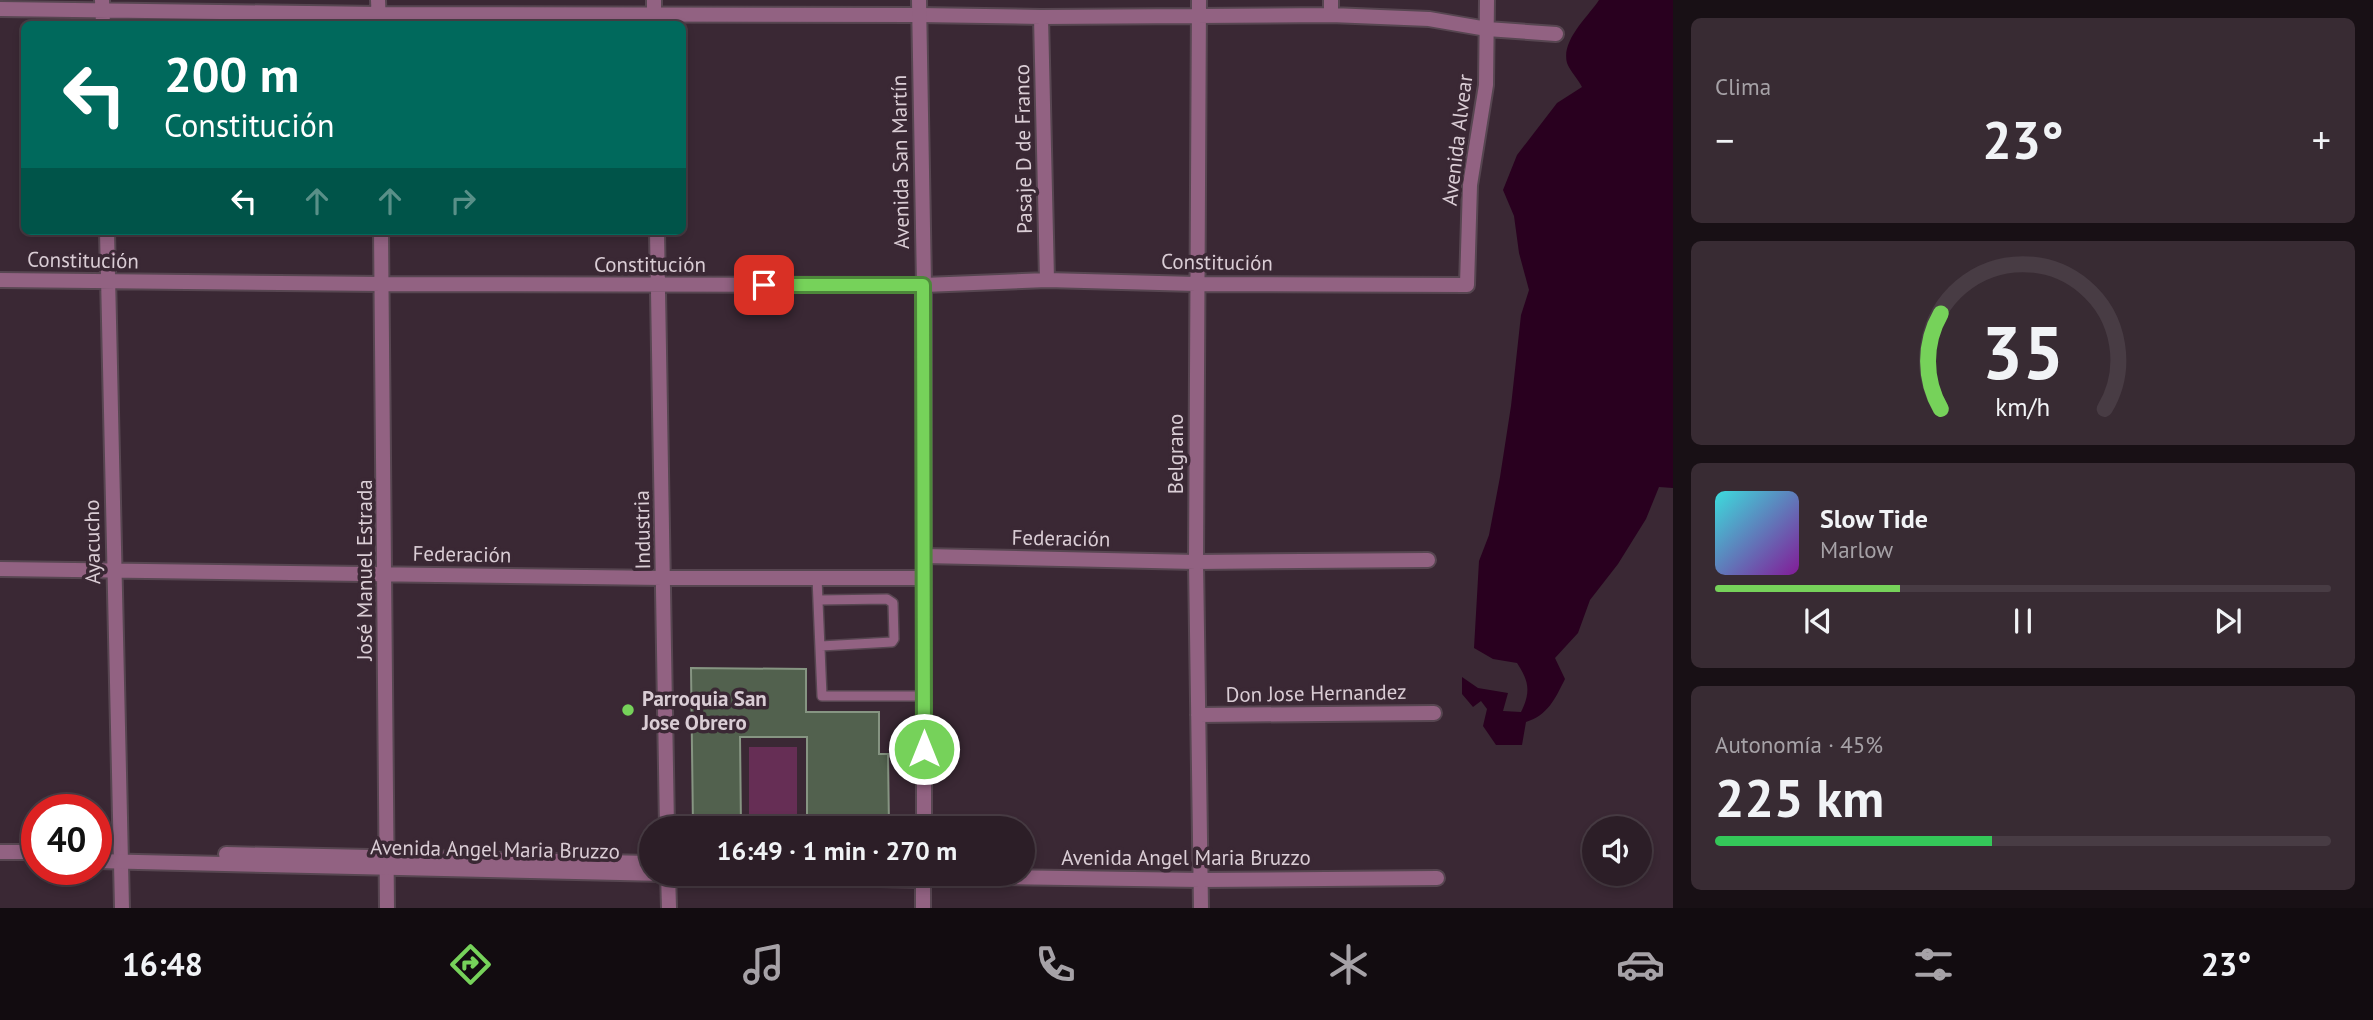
<!DOCTYPE html>
<html lang="es">
<meta charset="utf-8">
<style>
:root{--surface:#2c1e27;--page:#382b33;--text:#f1f3f6;--muted:#a6a2a7;--line:#483c44;--accent:#76d25a}
body{margin:0;font-family:"PT Sans",sans-serif;background:var(--page);color:var(--text);height:100vh;display:flex;flex-direction:column;font-size:26px;white-space:nowrap}
*{box-sizing:border-box;margin:0}
p{font-size:23px;color:var(--muted)}
.icon{flex:none;width:38px;height:38px;fill:none;stroke:currentColor;stroke-width:2;stroke-linecap:round;stroke-linejoin:round}
.map{position:relative;flex:1;overflow:hidden}
.drawer{display:flex;flex-direction:column;gap:18px;padding:18px;background:#181015;width:700px}
.drawer>*{flex:none}
.guide{position:absolute;left:21px;top:21px;width:665px;height:214px;border-radius:10px;box-shadow:0 4px 10px #0003,0 0 0 2px var(--line);background:#00695c;color:#fff;overflow:hidden}
.fabs{position:absolute;left:1582px;top:816px;display:grid;gap:14px}
.fabs a{display:grid;place-items:center;width:70px;height:70px;border-radius:50%;background:var(--surface);box-shadow:0 4px 10px #0003,0 0 0 2px var(--line);font-size:35px}
.speed{position:absolute;left:21px;top:794px;display:flex;gap:14px;font-size:35px;font-weight:700;text-align:center}
.speed>*{display:grid;place-content:center;width:91px;height:91px;border-radius:50%;background:var(--surface);box-shadow:0 4px 10px #0003,0 0 0 2px var(--line);line-height:1}
.speed .limit{border:10px solid #d22;background:#fff;color:#111}
.pin{position:absolute;display:grid;place-items:center;width:60px;height:60px;color:#fff;margin:-30px;border-radius:14px;box-shadow:0 4px 10px #0006}
.me{position:absolute;width:77px;margin:-38px;rotate:0deg;stroke-linejoin:round;filter:drop-shadow(0 0 5px #0008)}
.turn{display:flex;align-items:center;gap:24px;height:147px;padding:0 28px;font-size:32px}
.turn .icon{width:91px;height:91px;stroke-width:2.5}
.turn b{display:block;font-size:49px;line-height:60px}
.lanes{display:flex;align-items:center;height:66px;padding:0 28px;background:#0003;justify-content:center;gap:35px;direction:ltr}
.lanes .off{opacity:.35}
.big{font-size:52px;font-weight:800;line-height:1.1}
.drawer .tile{flex:1;display:flex;flex-direction:column;justify-content:center;gap:10px;min-width:0;padding:0 24px;border-radius:10px;background:var(--page)}
.drawer .dial{align-items:center;gap:0}
.dial svg{height:182px;overflow:visible;fill:none;stroke:var(--line);stroke-width:7;stroke-linecap:round;text-anchor:middle}
.dial text{fill:var(--text);stroke:none}
.song{display:flex;align-items:center;gap:21px}
.cover{width:84px;height:84px;border-radius:10px;background:linear-gradient(135deg,hsl(180 70% 55%),hsl(290 70% 35%))}
.played{height:7px;border-radius:4px;background:linear-gradient(90deg,var(--accent) 30%,var(--line) 30%)}
.keys{display:flex;justify-content:space-around;direction:ltr}
.heat{display:flex;justify-content:space-between;align-items:center;font-size:38px;direction:ltr}
.charge{height:10px;border-radius:5px;background:linear-gradient(90deg,#34c759 45%,var(--line) 0)}
.trip{position:absolute;left:639px;top:816px;width:396px;height:70px;border-radius:35px;background:var(--surface);box-shadow:0 4px 10px #0003,0 0 0 2px var(--line);font-weight:800;line-height:70px;text-align:center}
.tabs{display:flex;height:112px;justify-content:space-around;align-items:center;background:#120c10;color:var(--muted)}
.tabs .icon{width:49px;height:49px}
.tabs .on{color:var(--accent)}
.tabs b{font-size:32px;color:var(--text)}
main{display:flex;flex:1;min-height:0}
.map>svg:first-child{display:block}
.green{fill:#662e55}
.water{fill:#29001f}
.building{fill:#52614e;stroke:#869582;stroke-width:2}
.lines{fill:none;stroke-linecap:round;stroke-linejoin:round}
.service-casing{stroke:#574651;stroke-width:12}
.minor-casing{stroke:#574651;stroke-width:18}
.tertiary-casing{stroke:#574651;stroke-width:18}
.service{stroke:#926282;stroke-width:9}
.minor{stroke:#926282;stroke-width:14}
.tertiary{stroke:#926282;stroke-width:14}
.route-casing{stroke:#4d883a;stroke-width:18}
.route{stroke:#76d25a;stroke-width:12}
.poi-dot{fill:#76d25a;stroke:#3a2834;stroke-width:2.5}
.labels{text-anchor:middle;dominant-baseline:central;stroke-width:7;stroke-linejoin:round;paint-order:stroke}
.street-label{font-size:21px;fill:#dacdd5;stroke:#3a2834}
.poi-label{font-size:21px;font-weight:bold;fill:#dacdd5;stroke:#3a2834;text-anchor:start}
</style>
<main>
<div class="map">
<svg width="1673" height="908" viewBox="0 0 1673 908">
<rect width="100%" height="100%" fill="#3a2834"/>
<path class="green" d="M749,747h48v81h-48z"/>
<path class="water" d="M1599,0h74v488l-14,-1 -13,32 -28,45 -28,36 -12,33 -23,25 10,21c-10,20 -17,36 -39,43l-4,23h-26l-13,-19 4,-17 -6,-8 -8,6 -11,-13v-17l16,11 30,5 -5,18 18,1c10,-20 8,-31 -4,-49l-24,-4 -19,-11 5,-87 10,-26 11,-58 11,-71 10,-91 8,-25 -10,-37 -5,-37 -11,-26 14,-35 40,-52 25,-16c-4,-8 -12,-16 -15,-24 -6,-23 21,-46 32,-63z"/>
<path class="building" d="M691,668l115,1v43h73v42h9l1,74h-82v-91h-67l1,91h-48z"/>
<g class="lines">
<defs>
<path id="service" d="M817,578l5,118h102
M819,600l68,-1 6,4 1,36 -2,3 -71,4"/>
<path id="minor" d="M102,0l1,24
M378,0l1,24
M654,0v23
M1199,0l-3,562 5,346
M1331,0v15
M0,9l379,5 540,1 122,2 290,-2 98,4 58,10 69,5
M1041,17l6,263
M107,231l15,677
M381,231l6,677
M657,231l10,597
M0,280l382,4 542,1 123,-5 149,4 271,1 3,-100 16,-100 1,-85
M924,556l272,6 232,-2
M0,569l663,9h261
M1198,715l236,-2
M668,873l1,35
M923,880l12,-4 265,4 237,-2"/>
<path id="tertiary" d="M919,0l5,285v543
M0,852h37
M226,854l425,9
M96,861l827,19
M923,908v-35"/>
</defs>
<use href="#service" class="service-casing"/>
<use href="#minor" class="minor-casing"/>
<use href="#tertiary" class="tertiary-casing"/>
<use href="#service" class="service"/>
<use href="#minor" class="minor"/>
<use href="#tertiary" class="tertiary"/>
</g>
<g class="lines">
<defs>
<path id="route" d="M764,285h159l1,464"/>
</defs>
<use href="#route" class="route-casing"/>
<use href="#route" class="route"/>
</g>
<circle class="poi-dot" cx="628" cy="710" r="7"/>
<g class="labels">
<g class="street-label">
<text transform="translate(1457 140) rotate(-83)">Avenida Alvear</text>
<text transform="translate(1023 149) rotate(-91)">Pasaje D de Franco</text>
<text transform="translate(900 162) rotate(-91)">Avenida San Martín</text>
<text transform="translate(83 260) rotate(1)">Constitución</text>
<text transform="translate(1217 262) rotate(1)">Constitución</text>
<text x="650" y="264">Constitución</text>
<text transform="translate(1175 454) rotate(-90)">Belgrano</text>
<text transform="translate(642 530) rotate(-91)">Industria</text>
<text transform="translate(1061 538) rotate(1)">Federación</text>
<text transform="translate(92 542) rotate(-91)">Ayacucho</text>
<text transform="translate(462 554) rotate(1)">Federación</text>
<text transform="translate(364 570) rotate(-90)">José Manuel Estrada</text>
<text transform="translate(1316 693) rotate(-1)">Don Jose Hernandez</text>
<text transform="translate(495 849) rotate(1)">Avenida Angel Maria Bruzzo</text>
<text x="1186" y="857">Avenida Angel Maria Bruzzo</text>
</g>
<g class="poi-label">
<text x="642" y="698">Parroquia San<tspan x="642" dy="24">Jose Obrero</tspan></text>
</g>
</g>
</svg>
<div class="fabs">
<a><svg class="icon" aria-label="sound" viewBox="0 0 24 24"><path d="M4 9h4l5-4v14l-5-4H4zM17 9q2 3 0 6"/></svg></a>
</div>
<div class="speed"><div class="limit">40</div></div>
<div class="pin" style="left:764px;top:285px;background:#d93025"><svg class="icon" aria-label="arrive" viewBox="0 0 24 24"><path d="M6 21V4h12l-3 4 3 4H6"/></svg></div>
<svg class="me" style="left:924px;top:749px" viewBox="-20 -20 40 40"><circle r="17" fill="#76d25a" stroke="#fff" stroke-width="3"/><path d="M0-11L8 9 0 5-8 9z" fill="#fff"/></svg>
<div class="trip">16:49 · 1 min · 270 m</div>
<div class="guide">
<div class="turn"><svg class="icon" aria-label="left" viewBox="0 0 24 24"><path d="M17 20v-9H6M10 6l-5 5 5 5"/></svg><div><b>200 m</b>Constitución</div></div>
<div class="lanes"><svg class="icon" aria-label="left" viewBox="0 0 24 24"><path d="M17 20v-9H6M10 6l-5 5 5 5"/></svg><svg class="icon off" aria-label="ahead" viewBox="0 0 24 24"><path d="M12 20V5M6 11l6-6 6 6"/></svg><svg class="icon off" aria-label="ahead" viewBox="0 0 24 24"><path d="M12 20V5M6 11l6-6 6 6"/></svg><svg class="icon off" aria-label="right" viewBox="0 0 24 24"><path d="M7 20v-9h11M14 6l5 5-5 5"/></svg></div>
</div>
</div>
<section class="drawer">
<div class="tile"><p>Clima</p>
<div class="heat"><a>−</a><b class="big">23°</b><a>+</a></div>
</div>
<div class="tile dial"><svg viewBox="0 0 100 80">
<path d="M14 69A42 42 0 1 1 86 69"/>
<path d="M14 69A42 42 0 0 1 14 27" stroke="#76d25a"/>
<text x="50" y="56" font-size="32" font-weight="700">35</text>
<text x="50" y="72" font-size="11">km/h</text>
</svg></div>
<div class="tile">
<div class="song"><i class="cover"></i><div><b>Slow Tide</b><p>Marlow</p></div></div>
<div class="played"></div>
<div class="keys"><svg class="icon" aria-label="previous" viewBox="0 0 24 24"><path d="M18 5L8 12l10 7zM5 5v14"/></svg><svg class="icon" aria-label="pause" viewBox="0 0 24 24"><path d="M8 5v14M16 5v14"/></svg><svg class="icon" aria-label="next" viewBox="0 0 24 24"><path d="M6 5l10 7-10 7zM19 5v14"/></svg></div>
</div>
<div class="tile"><p>Autonomía · 45%</p><b class="big">225 km</b><div class="charge"></div></div>
</section>
</main>
<nav class="tabs">
<b>16:48</b>
<svg class="icon on" aria-label="directions" viewBox="0 0 24 24"><path d="M12 3l9 9-9 9-9-9zM9 14v-3h6M13 9l2 2-2 2"/></svg>
<svg class="icon" aria-label="music" viewBox="0 0 24 24"><path d="M9 18V5l10-2v13"/><circle cx="6" cy="18" r="3"/><circle cx="16" cy="16" r="3"/></svg>
<svg class="icon" aria-label="phone" viewBox="0 0 24 24"><path d="M5 4h4l2 5-3 2q2 4 5 5l2-3 5 2v4C11 20 4 13 5 4z"/></svg>
<svg class="icon" aria-label="climate" viewBox="0 0 24 24"><path d="M12 3v18M4 7l16 10M4 17L20 7"/></svg>
<svg class="icon" aria-label="car" viewBox="0 0 24 24"><path d="M5 17H2v-5l4-1 3-4h7l3 4 3 1v5h-3M9 17h6M6 11h13"/><circle cx="7" cy="17" r="2"/><circle cx="17" cy="17" r="2"/></svg>
<svg class="icon" aria-label="filters" viewBox="0 0 24 24"><path d="M4 7h16M4 17h16"/><circle cx="9" cy="7" r="2"/><circle cx="15" cy="17" r="2"/></svg>
<b>23°</b>
</nav>
